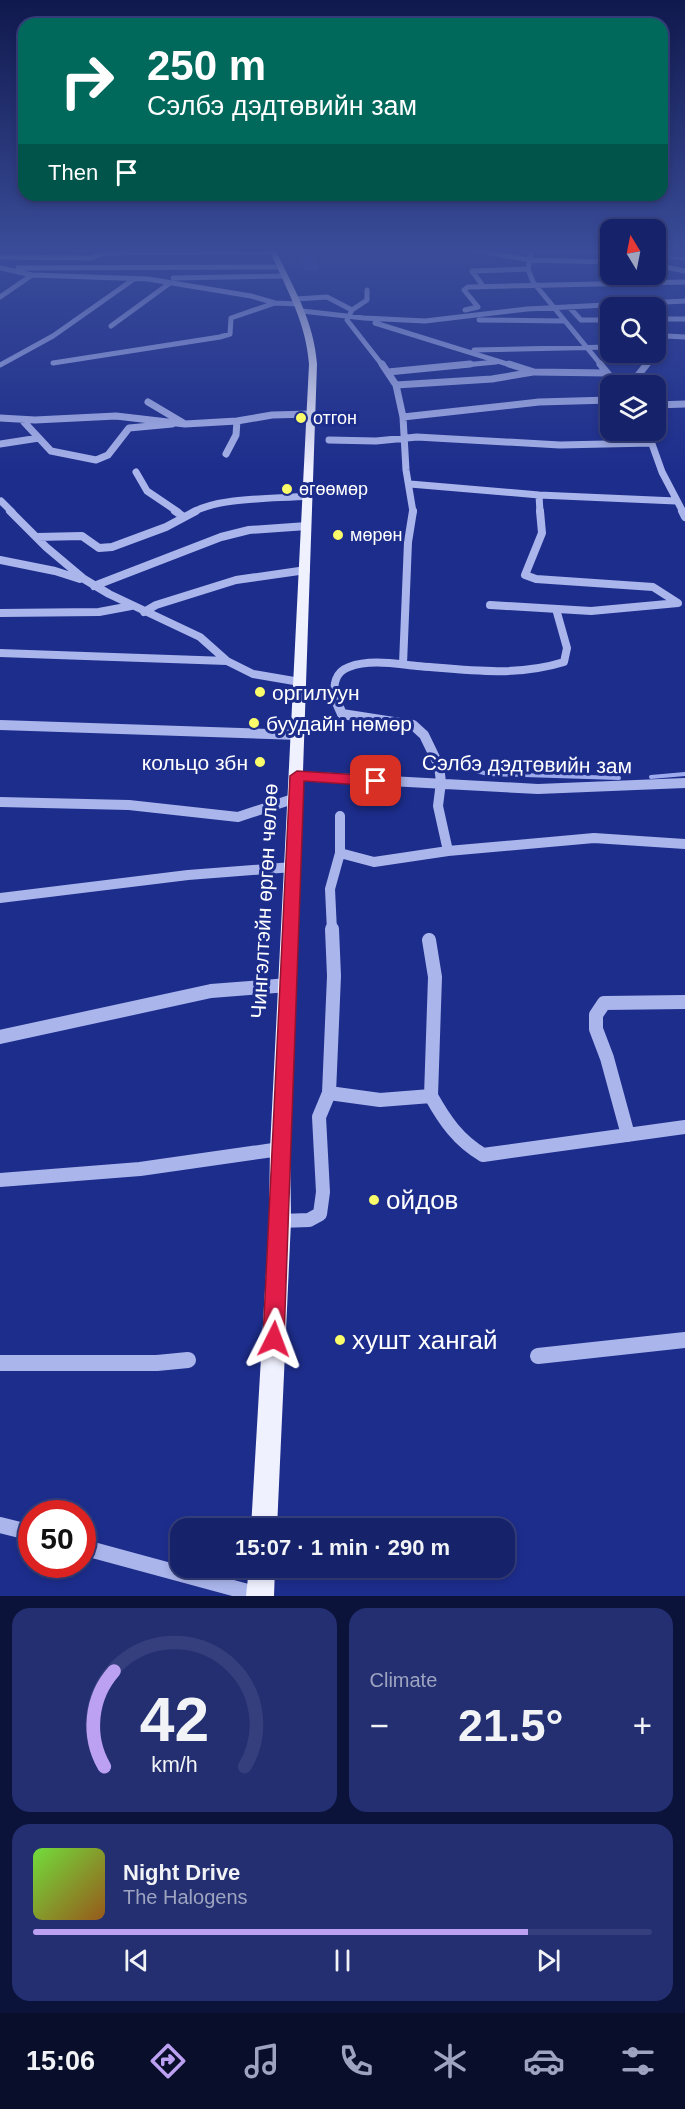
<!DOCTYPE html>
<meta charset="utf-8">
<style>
:root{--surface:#162269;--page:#232f71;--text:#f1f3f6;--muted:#9ea4c0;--line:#353f7d;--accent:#bca0f2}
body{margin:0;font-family:Arial,sans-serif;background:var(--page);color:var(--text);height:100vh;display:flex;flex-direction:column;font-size:22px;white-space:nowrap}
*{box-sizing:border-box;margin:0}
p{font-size:20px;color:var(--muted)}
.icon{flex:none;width:33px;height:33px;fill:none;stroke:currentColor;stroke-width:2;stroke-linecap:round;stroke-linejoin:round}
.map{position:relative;height:1596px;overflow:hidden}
.sheet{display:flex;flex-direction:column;gap:12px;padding:12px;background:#0c133a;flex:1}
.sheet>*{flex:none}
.top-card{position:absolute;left:18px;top:18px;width:650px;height:183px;border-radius:18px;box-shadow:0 3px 9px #0003,0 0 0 2px var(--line);background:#00695c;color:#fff;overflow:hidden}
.needle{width:39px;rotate:350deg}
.buttons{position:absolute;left:600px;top:219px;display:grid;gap:12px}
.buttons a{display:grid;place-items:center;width:66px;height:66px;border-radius:12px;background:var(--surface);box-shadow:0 3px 9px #0003,0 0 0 2px var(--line);font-size:30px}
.speed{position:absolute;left:18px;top:1500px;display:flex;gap:12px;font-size:30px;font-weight:700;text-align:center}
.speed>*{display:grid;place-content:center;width:78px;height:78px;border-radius:50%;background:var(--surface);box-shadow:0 3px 9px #0003,0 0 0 2px var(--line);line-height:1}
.speed .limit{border:9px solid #d22;background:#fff;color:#111}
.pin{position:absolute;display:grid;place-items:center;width:51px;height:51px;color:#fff;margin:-26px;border-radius:12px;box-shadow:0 3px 9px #0006}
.me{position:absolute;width:66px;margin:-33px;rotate:3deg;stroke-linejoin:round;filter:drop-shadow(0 0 4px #0008)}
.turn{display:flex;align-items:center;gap:21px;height:126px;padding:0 30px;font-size:27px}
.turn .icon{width:78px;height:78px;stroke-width:2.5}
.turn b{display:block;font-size:42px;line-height:51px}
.then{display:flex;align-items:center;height:57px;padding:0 30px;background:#0003;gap:12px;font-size:22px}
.big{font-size:45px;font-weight:800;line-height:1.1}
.sheet .tile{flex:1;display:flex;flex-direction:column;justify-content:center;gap:9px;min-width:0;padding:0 21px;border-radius:18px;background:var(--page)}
.sheet .dial{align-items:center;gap:0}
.dial svg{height:156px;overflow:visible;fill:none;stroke:var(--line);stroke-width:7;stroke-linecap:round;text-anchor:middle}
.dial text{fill:var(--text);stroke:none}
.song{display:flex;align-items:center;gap:18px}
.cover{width:72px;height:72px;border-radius:9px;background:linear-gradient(135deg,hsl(100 70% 55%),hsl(30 70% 35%))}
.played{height:6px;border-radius:3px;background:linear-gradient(90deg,var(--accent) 80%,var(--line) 80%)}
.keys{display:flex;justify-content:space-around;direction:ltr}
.heat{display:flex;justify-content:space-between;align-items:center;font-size:33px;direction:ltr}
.sheet .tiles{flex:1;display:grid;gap:12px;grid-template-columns:1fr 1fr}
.tile:last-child{grid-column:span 2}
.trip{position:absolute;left:170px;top:1518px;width:345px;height:60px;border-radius:18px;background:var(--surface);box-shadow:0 3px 9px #0003,0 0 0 2px var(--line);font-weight:800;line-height:60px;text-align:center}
.tabs{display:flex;height:96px;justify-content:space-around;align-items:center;background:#090e2a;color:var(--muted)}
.tabs .icon{width:42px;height:42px}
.tabs .current{color:var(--accent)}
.tabs b{font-size:27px;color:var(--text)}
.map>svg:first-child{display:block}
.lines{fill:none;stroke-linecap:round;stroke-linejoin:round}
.stream-far1{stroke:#9dabee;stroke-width:2}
.stream{stroke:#9dabee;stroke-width:4}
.building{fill:#2d40aa}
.minor-far5{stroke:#aab5ec;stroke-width:5}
.minor-far4{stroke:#aab5ec;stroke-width:7}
.minor-far3{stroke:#aab5ec;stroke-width:8}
.minor-far2{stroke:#aab5ec;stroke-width:10}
.minor-far1{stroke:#aab5ec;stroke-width:14}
.minor{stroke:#aab5ec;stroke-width:16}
.major{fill:#f0f1ff;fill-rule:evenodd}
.route{fill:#e11d48;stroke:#92132f;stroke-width:1.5}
.poi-dot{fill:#fbfc69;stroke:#1d2d8c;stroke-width:2}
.labels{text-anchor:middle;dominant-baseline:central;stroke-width:6;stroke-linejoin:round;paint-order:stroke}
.far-poi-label{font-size:18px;fill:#fff;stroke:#1d2d8c;text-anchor:start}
.poi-label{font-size:21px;fill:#fff;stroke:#1d2d8c;text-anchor:start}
.street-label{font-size:21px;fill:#fff;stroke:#1d2d8c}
.near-poi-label{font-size:26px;fill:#fff;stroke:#1d2d8c;text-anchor:start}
</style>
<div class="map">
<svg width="685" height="1596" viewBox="0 0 685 1596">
<rect width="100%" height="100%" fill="#1d2d8c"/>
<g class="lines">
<path class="stream-far1" d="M499,249l26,3 85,1
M656,256l29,3"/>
<path class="stream" d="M469,769l19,5 131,4
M651,777l34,-3"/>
</g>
<path class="building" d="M298,249h13l8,21 -14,1z"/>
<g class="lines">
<path class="minor-far5" d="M469,249l61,11 80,2
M532,249l-4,20 5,13 69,84
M0,257l92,1 12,-5 169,-1
M656,265l29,6
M1,268l31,7 116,4 103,17 24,7 24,1
M18,268l263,-1
M173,278l110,-2
M483,286l-11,-15 56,-2
M367,290v10l-15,10 -5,10 36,46
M0,297l32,-22
M296,299l31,-2 25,13
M569,307l12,13h29
M465,310l13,-3 -14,-17 4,-3 217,-5
M302,311l62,7 61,3 102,-12 158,-8
M656,319h29
M479,320l84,1
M375,323l139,43
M111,326l59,-43
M656,348l11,-12 18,1
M474,350l136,-3
M53,363l167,-26 10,-3 1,-16 44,-15
M0,365l53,-29 81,-57
M454,366l42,-4
M646,366l7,-14"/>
<path class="minor-far4" d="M382,364l14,21 7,32 3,53 7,42
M509,364l25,8 73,1
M600,364l18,22
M388,372l82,-8
M615,382l20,-3 12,-15
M396,385l96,-6 41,-7
M148,402l37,22 52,-3 35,-6 39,-1
M656,405l29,-1
M403,417l136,-15 71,-2
M0,418l35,2 81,-4 69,8
M24,422l27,29 45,9 12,-5 21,-27 43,-4
M647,430l15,42 21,40
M329,440l47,1 41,-4 143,8 91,-2
M0,444l39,-6
M226,454l10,-19 1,-14
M136,472l11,19 31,21
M410,484l129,11 137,6
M539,495l1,17
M1,501l11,11
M193,512c29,-15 81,-13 115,-16"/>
<path class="minor-far3" d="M10,511l36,36 38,32 25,15 91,43 27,24
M175,511l9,6
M682,511l3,6
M37,537l45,-1 17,12 13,-1 54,-20 30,-16
M0,560l55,11 25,8
M94,586l127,-49 28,-7 58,-4
M490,605l101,6 87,-8 -25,-16 -117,-8 -11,-4 17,-42 -2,-22
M144,612l12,-7 80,-25 70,-10
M0,613l99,-1 32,-6
M0,653l227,8 26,13 47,8
M403,664l5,-122 5,-31
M335,697c-2,-12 0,-25 14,-30 21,-8 47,-3 68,-1 50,4 99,11 147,-4l3,-14 -11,-39"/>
<path class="minor-far2" d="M334,696l8,18 71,11 11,10 15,31 2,16 -3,24 10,45
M0,725l299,10
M297,776l241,13 147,-6
M0,802l129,3 109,12 58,-19
M340,853l34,9 74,-11 146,-13 91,6
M0,898l188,-23 105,-8
M332,931l-2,-42 10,-36v-37"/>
<path class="minor-far1" d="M429,940l6,37 -4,119
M0,1037l211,-46 77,-6
M329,1093l51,7 51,-4c14,25 27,44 52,59l202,-28
M628,1135l-21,-77 -11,-29v-14l8,-12 81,-1
M0,1180l140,-11 140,-20
M280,1221l29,-1 11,-6 3,-22 -4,-75 10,-24 5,-117 -2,-47"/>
<path class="minor" d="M538,1356l147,-16
M0,1363h157l31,-3
M0,1525l32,8
M82,1547l177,48"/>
<path class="major" d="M269,249h6c18,38 39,72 42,115l-27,785 1,72 -14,307h-26l18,-307 1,-72 39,-785c-3,-43 -24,-77 -40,-115z
M249,1568h26l-1,28h-28z"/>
</g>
<linearGradient id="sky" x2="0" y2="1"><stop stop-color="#10194d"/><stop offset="0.53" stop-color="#3a4c99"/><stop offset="1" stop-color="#3a4c99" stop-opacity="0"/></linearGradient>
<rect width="685" height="472" fill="url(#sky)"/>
<path class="route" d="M297,771l79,5 7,5 -7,5 -72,-5 -20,558 -3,8 -7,3 -8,-3 -3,-8 27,-563z"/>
<g class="poi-dot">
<circle cx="301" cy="418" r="6"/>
<circle cx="287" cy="489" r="6"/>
<circle cx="338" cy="535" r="6"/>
<circle cx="260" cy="692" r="6"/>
<circle cx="254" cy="723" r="6"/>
<circle cx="260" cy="762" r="6"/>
<circle cx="374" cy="1200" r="6"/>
<circle cx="340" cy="1340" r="6"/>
</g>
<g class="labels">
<g class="far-poi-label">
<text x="313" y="418">отгон</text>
<text x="299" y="489">өгөөмөр</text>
<text x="350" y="535">мөрөн</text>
</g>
<g class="poi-label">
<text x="272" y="692">оргилуун</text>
<text x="266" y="723">буудайн нөмөр</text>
<text x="248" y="762" text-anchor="end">кольцо збн</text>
</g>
<g class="street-label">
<text transform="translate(527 764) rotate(1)">Сэлбэ дэдтөвийн зам</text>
<text transform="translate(264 901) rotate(-87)">Чингэлтэйн өргөн чөлөө</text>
</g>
<g class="near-poi-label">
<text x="386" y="1200">ойдов</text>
<text x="352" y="1340">хушт хангай</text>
</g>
</g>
</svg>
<div class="buttons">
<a><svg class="needle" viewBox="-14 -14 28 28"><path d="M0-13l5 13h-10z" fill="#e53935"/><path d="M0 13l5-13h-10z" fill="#9ea4c0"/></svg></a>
<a><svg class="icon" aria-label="search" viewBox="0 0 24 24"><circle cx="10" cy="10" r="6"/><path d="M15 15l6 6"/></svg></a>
<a><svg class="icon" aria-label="layers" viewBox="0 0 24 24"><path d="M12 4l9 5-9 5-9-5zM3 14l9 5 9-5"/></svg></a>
</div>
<div class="speed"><div class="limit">50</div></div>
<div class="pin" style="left:376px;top:781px;background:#d93025"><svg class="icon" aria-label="arrive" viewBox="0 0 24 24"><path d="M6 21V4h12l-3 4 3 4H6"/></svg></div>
<svg class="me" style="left:274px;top:1339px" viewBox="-20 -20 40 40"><path d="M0-17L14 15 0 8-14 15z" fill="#e11d48" stroke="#fff" stroke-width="4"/></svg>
<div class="trip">15:07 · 1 min · 290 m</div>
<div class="top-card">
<div class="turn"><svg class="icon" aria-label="right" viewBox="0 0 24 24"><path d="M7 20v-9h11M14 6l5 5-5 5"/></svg><div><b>250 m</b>Сэлбэ дэдтөвийн зам</div></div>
<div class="then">Then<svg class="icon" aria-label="arrive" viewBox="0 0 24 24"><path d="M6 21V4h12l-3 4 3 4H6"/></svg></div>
</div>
</div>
<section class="sheet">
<div class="tiles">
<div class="tile dial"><svg viewBox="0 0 100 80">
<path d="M14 69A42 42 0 1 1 86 69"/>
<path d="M14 69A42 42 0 0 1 19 20" stroke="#bca0f2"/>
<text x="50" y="56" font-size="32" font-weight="700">42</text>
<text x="50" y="72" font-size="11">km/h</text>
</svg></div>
<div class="tile"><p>Climate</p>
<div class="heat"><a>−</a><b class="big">21.5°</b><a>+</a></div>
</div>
<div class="tile">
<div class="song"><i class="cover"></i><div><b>Night Drive</b><p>The Halogens</p></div></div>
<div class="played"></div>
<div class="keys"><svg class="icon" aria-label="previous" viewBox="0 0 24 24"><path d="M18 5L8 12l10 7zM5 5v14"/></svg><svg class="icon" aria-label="pause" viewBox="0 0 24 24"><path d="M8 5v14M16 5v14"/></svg><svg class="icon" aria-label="next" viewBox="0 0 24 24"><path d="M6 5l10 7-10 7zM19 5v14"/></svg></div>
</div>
</div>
</section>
<nav class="tabs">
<b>15:06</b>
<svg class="icon current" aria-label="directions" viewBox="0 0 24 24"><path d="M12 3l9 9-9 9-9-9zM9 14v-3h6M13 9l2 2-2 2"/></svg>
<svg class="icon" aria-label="music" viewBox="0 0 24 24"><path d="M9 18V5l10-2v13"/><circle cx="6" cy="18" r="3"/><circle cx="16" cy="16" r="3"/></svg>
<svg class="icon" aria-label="phone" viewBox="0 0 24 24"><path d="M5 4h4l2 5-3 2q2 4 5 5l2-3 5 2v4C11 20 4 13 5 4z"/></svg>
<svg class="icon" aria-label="climate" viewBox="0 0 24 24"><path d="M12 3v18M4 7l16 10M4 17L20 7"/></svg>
<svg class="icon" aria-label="car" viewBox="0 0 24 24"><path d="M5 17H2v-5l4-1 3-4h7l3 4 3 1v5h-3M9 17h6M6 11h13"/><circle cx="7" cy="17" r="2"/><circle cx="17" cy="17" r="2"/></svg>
<svg class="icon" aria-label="filters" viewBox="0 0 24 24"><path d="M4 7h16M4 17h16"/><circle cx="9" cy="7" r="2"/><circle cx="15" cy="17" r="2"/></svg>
</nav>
